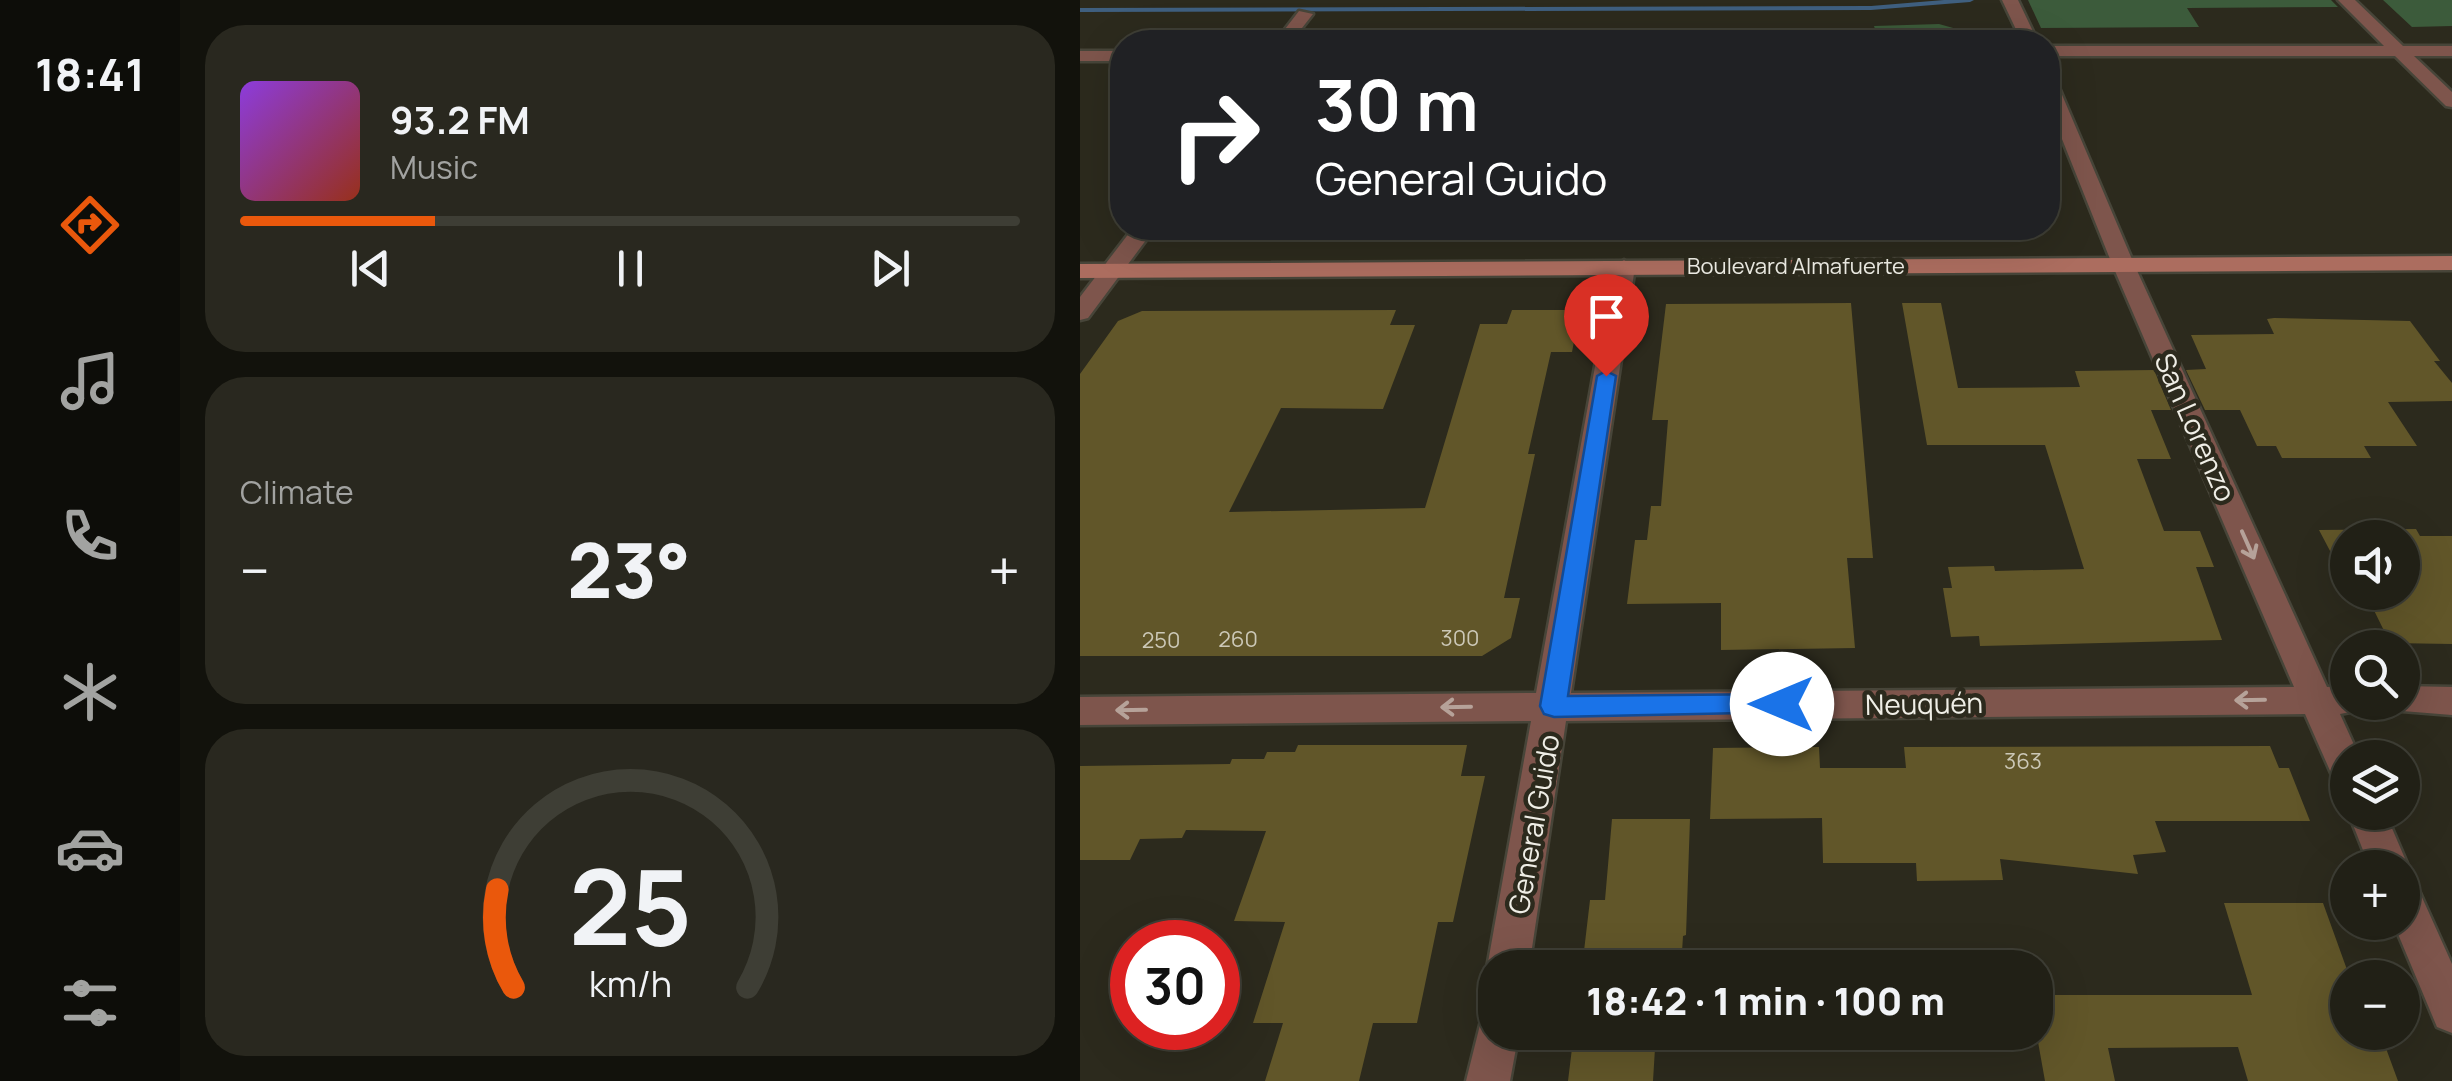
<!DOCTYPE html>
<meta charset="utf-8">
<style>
:root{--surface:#212016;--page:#29281f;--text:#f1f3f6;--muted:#a2a3a1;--line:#3e3e35;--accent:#ea580c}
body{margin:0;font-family:Manrope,sans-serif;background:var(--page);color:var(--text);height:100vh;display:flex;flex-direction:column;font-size:38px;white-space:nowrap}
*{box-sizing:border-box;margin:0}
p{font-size:32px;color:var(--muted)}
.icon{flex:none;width:55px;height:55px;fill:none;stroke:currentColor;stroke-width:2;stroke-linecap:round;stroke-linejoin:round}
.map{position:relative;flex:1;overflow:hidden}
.details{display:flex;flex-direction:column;gap:25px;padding:25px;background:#12120c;width:900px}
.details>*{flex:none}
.top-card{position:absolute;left:30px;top:30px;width:950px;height:210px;border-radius:40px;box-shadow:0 10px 40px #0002,0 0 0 2px var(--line);background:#202124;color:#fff;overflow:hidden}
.buttons{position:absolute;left:1250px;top:520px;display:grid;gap:20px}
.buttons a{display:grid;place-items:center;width:90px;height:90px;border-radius:50%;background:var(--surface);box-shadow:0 10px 40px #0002,0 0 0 2px var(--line);font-size:50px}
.speed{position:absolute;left:30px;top:920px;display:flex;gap:20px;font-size:50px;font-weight:700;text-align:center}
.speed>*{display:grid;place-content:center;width:130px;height:130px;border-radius:50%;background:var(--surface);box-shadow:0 10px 40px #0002,0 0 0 2px var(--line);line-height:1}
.speed .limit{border:15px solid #d22;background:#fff;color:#111}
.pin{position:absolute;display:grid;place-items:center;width:85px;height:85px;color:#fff;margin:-102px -42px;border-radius:50% 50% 50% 0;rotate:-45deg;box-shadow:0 0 10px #0007}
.pin .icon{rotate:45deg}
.me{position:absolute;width:110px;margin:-55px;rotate:270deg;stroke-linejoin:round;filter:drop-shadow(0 0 8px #0008)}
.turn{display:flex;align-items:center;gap:35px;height:210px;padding:0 40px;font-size:45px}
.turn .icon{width:130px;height:130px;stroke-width:2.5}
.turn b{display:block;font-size:70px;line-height:85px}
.big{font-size:75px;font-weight:800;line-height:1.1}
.details .card{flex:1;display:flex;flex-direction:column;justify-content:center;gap:15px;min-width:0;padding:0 35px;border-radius:40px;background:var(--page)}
.details .dial{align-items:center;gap:0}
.dial svg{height:260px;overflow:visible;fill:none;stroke:var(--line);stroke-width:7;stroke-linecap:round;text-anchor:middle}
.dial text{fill:var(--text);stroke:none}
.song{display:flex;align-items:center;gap:30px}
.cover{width:120px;height:120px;border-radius:15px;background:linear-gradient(135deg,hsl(270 70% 55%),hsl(10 70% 35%))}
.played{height:10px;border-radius:5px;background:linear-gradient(90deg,var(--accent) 25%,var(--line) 25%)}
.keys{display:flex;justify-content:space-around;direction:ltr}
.heat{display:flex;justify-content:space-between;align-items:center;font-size:55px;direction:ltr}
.trip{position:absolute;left:398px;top:950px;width:575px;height:100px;border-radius:40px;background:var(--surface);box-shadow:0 10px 40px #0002,0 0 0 2px var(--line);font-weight:800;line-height:100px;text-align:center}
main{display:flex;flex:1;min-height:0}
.tab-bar{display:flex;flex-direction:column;width:180px;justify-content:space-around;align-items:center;background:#0d0d09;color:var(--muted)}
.tab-bar .icon{width:70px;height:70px}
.tab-bar .active{color:var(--accent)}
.tab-bar b{font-size:45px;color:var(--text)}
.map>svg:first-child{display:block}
.green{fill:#3c5b3b}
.forest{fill:#3b5a39}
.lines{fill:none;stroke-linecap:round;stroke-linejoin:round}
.stream{fill:#3f5f7f;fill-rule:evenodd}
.building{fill:#615629}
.street-casing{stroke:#474539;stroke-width:5}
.secondary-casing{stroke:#474539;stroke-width:5}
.street{fill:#7e554c;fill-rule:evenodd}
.secondary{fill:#ac6d5f;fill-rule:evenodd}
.oneway{stroke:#b6a299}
.route{fill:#1a73e8;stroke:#114b97;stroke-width:2.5}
.labels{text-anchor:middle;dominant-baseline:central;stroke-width:9;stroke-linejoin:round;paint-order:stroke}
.far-street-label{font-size:22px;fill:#efeee6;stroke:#2c2a1d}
.number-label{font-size:22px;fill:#ccc8b7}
.street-label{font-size:28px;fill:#efeee6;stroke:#2c2a1d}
</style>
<main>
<nav class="tab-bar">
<b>18:41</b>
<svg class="icon active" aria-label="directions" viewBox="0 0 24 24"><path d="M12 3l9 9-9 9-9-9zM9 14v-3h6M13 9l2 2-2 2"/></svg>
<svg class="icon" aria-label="music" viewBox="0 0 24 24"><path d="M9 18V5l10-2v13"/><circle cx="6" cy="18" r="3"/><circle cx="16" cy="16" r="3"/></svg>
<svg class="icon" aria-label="phone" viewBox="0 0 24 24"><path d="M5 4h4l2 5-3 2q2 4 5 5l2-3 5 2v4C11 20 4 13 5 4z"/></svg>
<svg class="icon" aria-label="climate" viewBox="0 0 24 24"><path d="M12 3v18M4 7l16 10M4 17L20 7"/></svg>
<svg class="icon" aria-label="car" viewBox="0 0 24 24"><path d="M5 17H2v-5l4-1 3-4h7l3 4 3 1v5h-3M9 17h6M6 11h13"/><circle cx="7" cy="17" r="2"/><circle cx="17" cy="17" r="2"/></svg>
<svg class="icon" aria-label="filters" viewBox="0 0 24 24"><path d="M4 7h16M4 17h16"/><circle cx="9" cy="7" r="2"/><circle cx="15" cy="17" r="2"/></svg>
</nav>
<section class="details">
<div class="card">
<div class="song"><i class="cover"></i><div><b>93.2 FM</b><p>Music</p></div></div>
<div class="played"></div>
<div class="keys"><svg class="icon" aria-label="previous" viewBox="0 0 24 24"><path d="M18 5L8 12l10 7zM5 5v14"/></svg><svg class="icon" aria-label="pause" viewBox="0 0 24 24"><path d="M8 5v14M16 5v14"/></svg><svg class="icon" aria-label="next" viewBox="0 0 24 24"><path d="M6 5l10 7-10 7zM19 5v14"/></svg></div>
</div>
<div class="card"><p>Climate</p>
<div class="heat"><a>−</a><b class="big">23°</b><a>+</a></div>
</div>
<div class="card dial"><svg viewBox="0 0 100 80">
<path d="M14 69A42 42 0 1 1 86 69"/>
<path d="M14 69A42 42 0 0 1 9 39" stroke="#ea580c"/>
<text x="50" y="56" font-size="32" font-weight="700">25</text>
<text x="50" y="72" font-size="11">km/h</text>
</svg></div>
</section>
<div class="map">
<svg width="1372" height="1081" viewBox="0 0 1372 1081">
<rect width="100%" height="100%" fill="#2c2a1d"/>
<path class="green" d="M948,0h303l7,7 -151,1 12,19 -158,1z
M1303,0h69v26l-40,1z"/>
<path class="forest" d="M859,24l64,18h-120l-4,-1 -5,-15z
M660,31l35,4 5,7h-145z"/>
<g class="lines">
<path class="stream" d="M864,0h30l-4,2 -99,8 -791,2v-4l791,-2z"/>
</g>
<path class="building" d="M771,303l22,255h-26l8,90 -134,2v-47l-94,1 8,-64h12l4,-34h10l7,-86h-16l14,-116z
M822,303h39l17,85 122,-1 -5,-16 79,-1 17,40h-20l20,49h-34l27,72h36l14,36h-18l26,73 -242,6 -1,-10 -28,1 -8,-49h9l-4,-21 46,-1 1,5 89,-2 -39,-124h-118z
M316,310l-6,15h25l-32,84 -102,-1 -52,104 196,-4 55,-184h27l5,-14h68l-8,42h-21l-23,102h7l-31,144h16l-9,40 -29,18h-402v-282l38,-53 24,-10z
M1194,318l136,3 30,40h-6l18,22v18l-64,1 29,44h-53l7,12h-89l-6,-12h-19l-17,-36h-35l-19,-40 20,-1 -15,-34 83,-1 -7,-15z
M1336,529l4,7h32v108l-62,-1 -25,-51h37v-54h-54v47l-29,-55z
M218,745h169l-6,31h24l-32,146h-15l-21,101h-44l-14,58h-94l18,-58h-30l32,-101 -51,-1 32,-90 -80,-1 -4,8 -42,1 -10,21h-50v-94l150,-2 2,-5h32l3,-7h28z
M1190,746l9,22h10l21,53h-155l11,31 -33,3 5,19 -138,-15 3,21 -86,1 -1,-18h-93l-1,-45 -112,1 3,-71 106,-1 1,21h86l-2,-21z
M532,819h78l-4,116 -3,1 -2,32h-99l8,-68h15z
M1144,903h99l27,75 -2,54h32l18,49h-150l-10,-34 -130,1 7,33h-70l-10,-56v-30h217z
M494,1032h82l-3,49h-85z"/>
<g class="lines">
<defs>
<path id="street" d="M922,0h16l20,42h-16z
M1258,0h17l48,46h49v10h-38l38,36v15l-6,-1 -51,-50h-347v-10h336z
M219,11l14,3 -22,28h-16z
M0,51h42v10h-42z
M968,78l9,5 77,181 193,423 21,-1v16h16l-4,8 -20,4 20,44h-12v28l-13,-4 -30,-68 -739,7 -37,247h-34v15l-8,-15 44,-247 -451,4v-28l456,-4 77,-426 11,-7 11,7 -64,426 723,-6 -182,-423 -64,-160z
M53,228h22l-67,90 -8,2v-23z
M1322,686l50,1v28l-62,-5 -4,-8h16z
M1268,812h37l24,56 -5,12 12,4 36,80v69l-15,-6 -44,-105h9v-54h-32z
M415,1011v21h24l-9,49h-44l16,-64z"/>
<path id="secondary" d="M1372,256v14l-1372,8v-14z"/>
</defs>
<use href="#street" class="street-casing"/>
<use href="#secondary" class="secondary-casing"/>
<use href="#street" class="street"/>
<use href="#secondary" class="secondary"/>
</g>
<defs><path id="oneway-shaft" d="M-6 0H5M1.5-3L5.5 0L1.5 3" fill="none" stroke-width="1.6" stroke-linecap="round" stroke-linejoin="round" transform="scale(2.5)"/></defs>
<g class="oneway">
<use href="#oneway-shaft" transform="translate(1168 545) rotate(66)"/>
<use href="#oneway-shaft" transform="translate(1170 700) rotate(179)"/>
<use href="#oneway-shaft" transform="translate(376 707) rotate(179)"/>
<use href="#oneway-shaft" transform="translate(51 710) rotate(179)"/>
</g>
<path class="route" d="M526,371l10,5 -48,320 214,-2 10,3 4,7 -4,8 -238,5 -10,-3 -4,-8 57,-330z"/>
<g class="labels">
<g class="far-street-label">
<text x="716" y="266">Boulevard Almafuerte</text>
</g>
<g class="number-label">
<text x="380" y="638">300</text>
<text x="158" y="639">260</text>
<text x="81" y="640">250</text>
<text x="943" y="761">363</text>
</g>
<g class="street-label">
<text transform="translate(1116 427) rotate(66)">San Lorenzo</text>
<text transform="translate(844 703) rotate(-1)">Neuquén</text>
<text transform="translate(453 824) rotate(-80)">General Guido</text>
</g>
</g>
</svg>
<div class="buttons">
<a><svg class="icon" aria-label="sound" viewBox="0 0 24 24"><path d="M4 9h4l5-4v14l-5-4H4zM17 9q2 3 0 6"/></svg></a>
<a><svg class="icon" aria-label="search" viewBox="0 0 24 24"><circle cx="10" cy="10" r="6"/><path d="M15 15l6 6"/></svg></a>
<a><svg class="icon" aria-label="layers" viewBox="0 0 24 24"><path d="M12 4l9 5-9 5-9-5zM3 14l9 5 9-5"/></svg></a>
<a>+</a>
<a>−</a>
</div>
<div class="speed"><div class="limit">30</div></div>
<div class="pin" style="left:526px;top:376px;background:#d93025"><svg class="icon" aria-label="arrive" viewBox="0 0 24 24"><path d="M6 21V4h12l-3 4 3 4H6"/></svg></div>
<svg class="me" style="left:702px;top:704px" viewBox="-20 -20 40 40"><circle r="19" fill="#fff"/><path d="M0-13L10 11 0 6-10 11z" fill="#1a73e8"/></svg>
<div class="trip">18:42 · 1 min · 100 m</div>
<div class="top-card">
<div class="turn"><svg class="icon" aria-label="right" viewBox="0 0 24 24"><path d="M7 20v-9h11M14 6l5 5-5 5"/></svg><div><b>30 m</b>General Guido</div></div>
</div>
</div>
</main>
